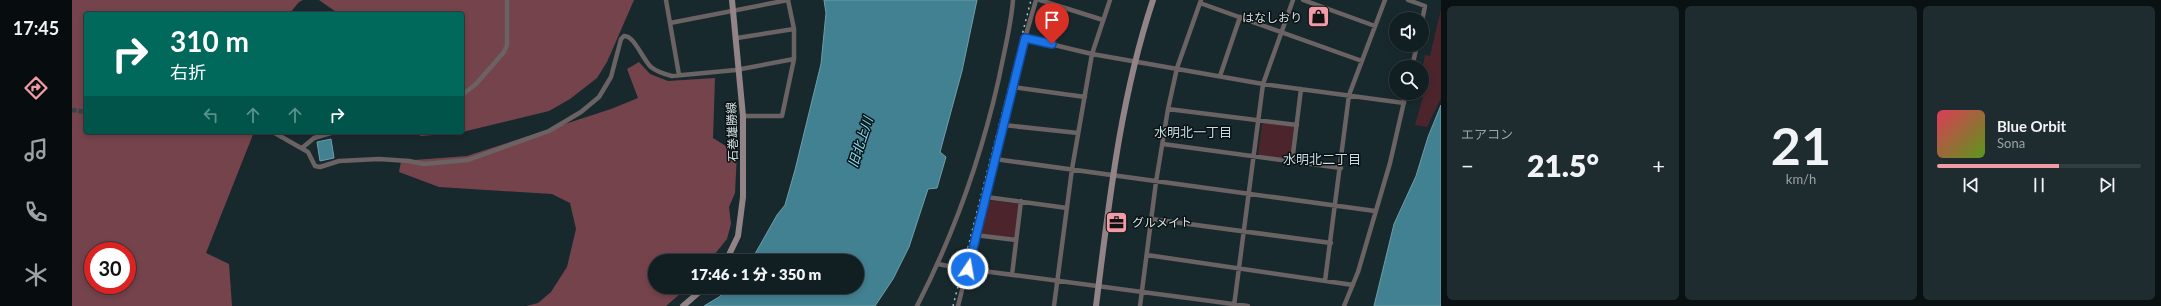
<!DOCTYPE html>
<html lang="ja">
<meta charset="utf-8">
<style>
:root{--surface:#121f22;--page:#1f2c2f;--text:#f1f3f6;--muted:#9ca2a5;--line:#313d40;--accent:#f39aa7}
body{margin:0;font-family:Lato,"Noto Sans JP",sans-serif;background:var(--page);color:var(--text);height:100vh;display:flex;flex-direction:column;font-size:15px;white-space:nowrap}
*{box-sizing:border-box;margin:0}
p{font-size:13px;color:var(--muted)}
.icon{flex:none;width:22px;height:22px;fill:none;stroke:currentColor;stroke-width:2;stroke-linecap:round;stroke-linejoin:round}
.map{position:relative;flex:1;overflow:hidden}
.drawer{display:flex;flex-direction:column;gap:6px;padding:6px;background:#0a1113;width:720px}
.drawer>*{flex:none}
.hud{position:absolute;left:12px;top:12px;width:380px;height:122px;border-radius:4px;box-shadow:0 2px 6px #0003,0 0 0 1px var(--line);background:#00695c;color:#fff;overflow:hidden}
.controls{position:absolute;left:1317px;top:12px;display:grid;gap:8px}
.controls a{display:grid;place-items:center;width:40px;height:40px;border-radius:50%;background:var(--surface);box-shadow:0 2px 6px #0003,0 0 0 1px var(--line);font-size:20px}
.speed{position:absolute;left:12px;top:242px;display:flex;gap:8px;font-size:20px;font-weight:700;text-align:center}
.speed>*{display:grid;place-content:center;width:52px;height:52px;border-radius:50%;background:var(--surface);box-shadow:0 2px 6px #0003,0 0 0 1px var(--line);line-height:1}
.speed .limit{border:6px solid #d22;background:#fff;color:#111}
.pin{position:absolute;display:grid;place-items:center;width:34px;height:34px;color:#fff;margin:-41px -17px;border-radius:50% 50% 50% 0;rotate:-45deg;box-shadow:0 0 4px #0007}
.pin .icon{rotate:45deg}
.me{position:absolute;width:44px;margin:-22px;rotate:12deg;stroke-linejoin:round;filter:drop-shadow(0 0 3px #0008)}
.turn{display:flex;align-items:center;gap:14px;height:84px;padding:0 20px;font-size:18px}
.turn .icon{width:52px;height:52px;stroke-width:2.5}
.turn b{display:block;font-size:28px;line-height:34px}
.lanes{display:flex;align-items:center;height:38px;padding:0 20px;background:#0003;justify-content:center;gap:20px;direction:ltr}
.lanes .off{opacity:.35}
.big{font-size:30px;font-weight:800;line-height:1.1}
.drawer .card{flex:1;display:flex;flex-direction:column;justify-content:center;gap:6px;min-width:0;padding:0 14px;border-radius:6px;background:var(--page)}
.drawer .dial{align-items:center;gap:0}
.dial b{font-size:52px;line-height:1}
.song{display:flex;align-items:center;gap:12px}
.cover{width:48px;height:48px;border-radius:6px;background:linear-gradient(135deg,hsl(350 70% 55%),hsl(90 70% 35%))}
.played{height:4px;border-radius:2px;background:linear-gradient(90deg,var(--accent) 60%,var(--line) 60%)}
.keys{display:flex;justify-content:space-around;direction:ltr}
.heat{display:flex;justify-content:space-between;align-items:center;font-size:22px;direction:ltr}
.drawer .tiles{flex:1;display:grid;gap:6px;grid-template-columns:repeat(3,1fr)}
.trip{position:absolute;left:576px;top:254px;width:216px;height:40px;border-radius:20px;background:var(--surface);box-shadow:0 2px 6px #0003,0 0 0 1px var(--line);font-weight:800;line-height:40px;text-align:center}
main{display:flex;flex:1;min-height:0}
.menu{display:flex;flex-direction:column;width:72px;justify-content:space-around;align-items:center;background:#070c0e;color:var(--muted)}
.menu .icon{width:28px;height:28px}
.menu .selected{color:var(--accent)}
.menu b{font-size:18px;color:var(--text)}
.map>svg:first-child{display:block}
.green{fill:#4c252c}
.forest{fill:#75434b;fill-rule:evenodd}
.water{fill:#428191;stroke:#6f9eaa}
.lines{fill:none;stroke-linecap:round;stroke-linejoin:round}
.street-tunnel{stroke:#354549;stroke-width:4.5;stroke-dasharray:4.5 2;stroke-linecap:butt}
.street{stroke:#6b6263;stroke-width:4.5}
.secondary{stroke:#928486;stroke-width:6}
.rail{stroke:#b1bdc0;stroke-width:1.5;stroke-dasharray:2 4;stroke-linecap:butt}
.route-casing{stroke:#114b97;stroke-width:10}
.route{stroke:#1a73e8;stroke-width:7}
.labels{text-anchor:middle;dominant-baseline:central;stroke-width:3;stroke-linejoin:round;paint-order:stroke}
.poi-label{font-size:12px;fill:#d8e2e5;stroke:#091113;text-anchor:end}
.street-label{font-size:12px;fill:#d8e2e5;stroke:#091113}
.neighbourhood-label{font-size:13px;fill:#c5dbe1;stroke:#091113}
.water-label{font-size:13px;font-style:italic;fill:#82e4fd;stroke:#091113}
</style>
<main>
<nav class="menu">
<b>17:45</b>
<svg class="icon selected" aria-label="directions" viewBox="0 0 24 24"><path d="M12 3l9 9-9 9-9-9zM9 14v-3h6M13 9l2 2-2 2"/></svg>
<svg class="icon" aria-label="music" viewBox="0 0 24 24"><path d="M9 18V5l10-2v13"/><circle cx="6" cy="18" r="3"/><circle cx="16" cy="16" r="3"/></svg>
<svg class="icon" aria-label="phone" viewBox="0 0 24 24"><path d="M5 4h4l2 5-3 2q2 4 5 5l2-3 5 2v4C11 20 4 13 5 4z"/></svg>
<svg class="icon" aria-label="climate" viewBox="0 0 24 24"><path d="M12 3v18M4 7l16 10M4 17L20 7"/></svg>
</nav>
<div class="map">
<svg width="1369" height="306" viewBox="0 0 1369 306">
<rect width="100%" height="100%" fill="#18292e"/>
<path class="green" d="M1369,9v89l-14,29 -12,-2 8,-28 -7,-2v-2h6v-23l3,-15 5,1z
M1192,123l30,4 -3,34 -30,-4 -3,-3 4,-29z
M915,200l33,4 -6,34 -35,-5z"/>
<path class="forest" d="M0,0h231l-4,2 -10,12h-203v118h168l-48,121 23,11 3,42h-160zM21,251h34v34h-34z
M247,0h315l-27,62 -10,16 -27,21 -21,12 -91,22 -37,3 -8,-4h49v-118h-123z
M567,62l11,12 18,7 47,-3 -2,60 24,15 -2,40 -6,14 2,17 -4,15 -13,16 2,6h-61v26h33l-22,19h-140l12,-3 13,-11 16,-25 9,-38 -6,-26 -18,-9 -113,-7 -40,-15 2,-11 66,-5 144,-47 27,-11 -11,-29z"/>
<path class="water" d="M752,0h153l-15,71 -22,81 6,5 -9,31 -9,1 -19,58 -16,32 -18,27h-171l15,-9 11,-10h127v-26h-106l26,-46 8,-10 10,-35 26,-106 5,-51z
M1369,105v201h-67l20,-82 22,-48 12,-39z
M259,139l3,19 -14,3 -3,-19z"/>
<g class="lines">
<path class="street-tunnel" d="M0,110l14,2"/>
<path class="street" d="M594,0l13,75
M968,0l63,20
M1231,0l72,26
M1336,0l17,6 -3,15
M1128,3l162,58
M598,23l118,-23
M665,38l57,-9
M953,38l67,16 171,30 141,19
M1340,67l5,-22
M1148,76l20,-59
M940,87l73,10
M390,95l14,-11 28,-32 3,-7v-45
M1096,109l129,16
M671,116h39l12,-57v-30l-6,-29
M931,125l75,8
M201,132l35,20 7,14 5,1 19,-6 40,-2 30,2 15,3 44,-4 81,-29 32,-19 18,-15 12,-20 10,-38 3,-3c10,-1 19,24 27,31 6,5 13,7 21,9l64,-6 58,-11
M1091,144l178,24
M230,148l12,-10 20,-6
M923,159l380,52
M1220,162l9,-73
M914,197l81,11
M1079,219l180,24
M903,235l41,5
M1075,255l206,30
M866,264l20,4 9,5
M896,269l280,37
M940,275l9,-74
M1253,281l24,-186 36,-95
M845,306c38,-74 64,-148 82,-228 5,-26 12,-52 14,-78
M886,306l67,-268 11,-38
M982,306l18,-137 20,-115 18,-54
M1068,306l16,-124 12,-73 9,-41 24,-68
M1162,306l29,-222 30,-84
M1272,306l14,-34 32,-109 16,-70"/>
<path class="secondary" d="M654,261l12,-25 5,-39v-81l-11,-116
M611,306l22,-19
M1024,306c13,-103 24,-207 57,-306"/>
<path class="rail" d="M881,306l78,-306"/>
</g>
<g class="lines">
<defs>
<path id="route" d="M896,269l57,-231 27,6"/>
</defs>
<use href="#route" class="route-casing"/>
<use href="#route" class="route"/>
</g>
<defs>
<symbol id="shop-square" viewBox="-11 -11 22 22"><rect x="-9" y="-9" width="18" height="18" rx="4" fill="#f39aa7" stroke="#091113"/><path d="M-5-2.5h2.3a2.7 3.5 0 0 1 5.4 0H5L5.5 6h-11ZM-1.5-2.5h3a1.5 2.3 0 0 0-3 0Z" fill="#111"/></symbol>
<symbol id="office-square" viewBox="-11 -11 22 22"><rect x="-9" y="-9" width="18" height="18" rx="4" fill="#f39aa7" stroke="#091113"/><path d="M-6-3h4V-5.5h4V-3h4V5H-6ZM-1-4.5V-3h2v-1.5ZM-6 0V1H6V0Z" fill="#111"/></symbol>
</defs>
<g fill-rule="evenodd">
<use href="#shop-square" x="1234" y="4" width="25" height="25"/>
<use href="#office-square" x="1032" y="210" width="25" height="25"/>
</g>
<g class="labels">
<g class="poi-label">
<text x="1230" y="17">はなしおり</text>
<text x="1060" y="222" text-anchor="start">グルメイト</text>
</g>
<g class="street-label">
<text transform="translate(660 132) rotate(-92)">石巻雄勝線</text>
</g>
<g class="neighbourhood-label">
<text x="1121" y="132">水明北一丁目</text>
<text x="1250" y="159">水明北二丁目</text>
</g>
<g class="water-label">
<text transform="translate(788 142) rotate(-72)">旧北上川</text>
</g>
</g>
</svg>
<div class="controls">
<a><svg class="icon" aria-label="sound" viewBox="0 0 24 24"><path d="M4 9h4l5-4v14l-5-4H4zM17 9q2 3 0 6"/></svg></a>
<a><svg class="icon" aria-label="search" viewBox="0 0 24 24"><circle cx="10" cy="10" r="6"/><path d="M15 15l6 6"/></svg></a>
</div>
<div class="speed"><div class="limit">30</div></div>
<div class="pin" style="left:980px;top:44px;background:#d93025"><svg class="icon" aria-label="arrive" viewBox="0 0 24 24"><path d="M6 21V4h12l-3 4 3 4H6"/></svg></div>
<svg class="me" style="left:896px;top:269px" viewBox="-20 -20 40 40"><circle r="17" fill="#1a73e8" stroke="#fff" stroke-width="3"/><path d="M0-11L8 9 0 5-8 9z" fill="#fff"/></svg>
<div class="trip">17:46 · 1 分 · 350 m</div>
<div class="hud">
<div class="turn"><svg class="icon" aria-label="right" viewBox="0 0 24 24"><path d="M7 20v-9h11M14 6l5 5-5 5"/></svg><div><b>310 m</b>右折</div></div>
<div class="lanes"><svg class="icon off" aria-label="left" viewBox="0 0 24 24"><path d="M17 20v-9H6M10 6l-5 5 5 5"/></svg><svg class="icon off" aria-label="ahead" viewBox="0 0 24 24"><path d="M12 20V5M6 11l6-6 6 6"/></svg><svg class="icon off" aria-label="ahead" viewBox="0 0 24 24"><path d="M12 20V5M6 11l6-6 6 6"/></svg><svg class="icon" aria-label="right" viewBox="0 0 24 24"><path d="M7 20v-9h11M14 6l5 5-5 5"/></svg></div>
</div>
</div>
<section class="drawer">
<div class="tiles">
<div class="card"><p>エアコン</p>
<div class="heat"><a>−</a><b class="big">21.5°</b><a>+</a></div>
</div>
<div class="card dial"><b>21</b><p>km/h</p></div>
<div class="card">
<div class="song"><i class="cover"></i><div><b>Blue Orbit</b><p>Sona</p></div></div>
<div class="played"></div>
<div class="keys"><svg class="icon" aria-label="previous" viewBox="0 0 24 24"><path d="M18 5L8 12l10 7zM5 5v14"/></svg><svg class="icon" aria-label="pause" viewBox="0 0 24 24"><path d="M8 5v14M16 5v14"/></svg><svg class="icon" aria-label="next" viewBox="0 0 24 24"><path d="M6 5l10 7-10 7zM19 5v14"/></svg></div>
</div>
</div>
</section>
</main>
